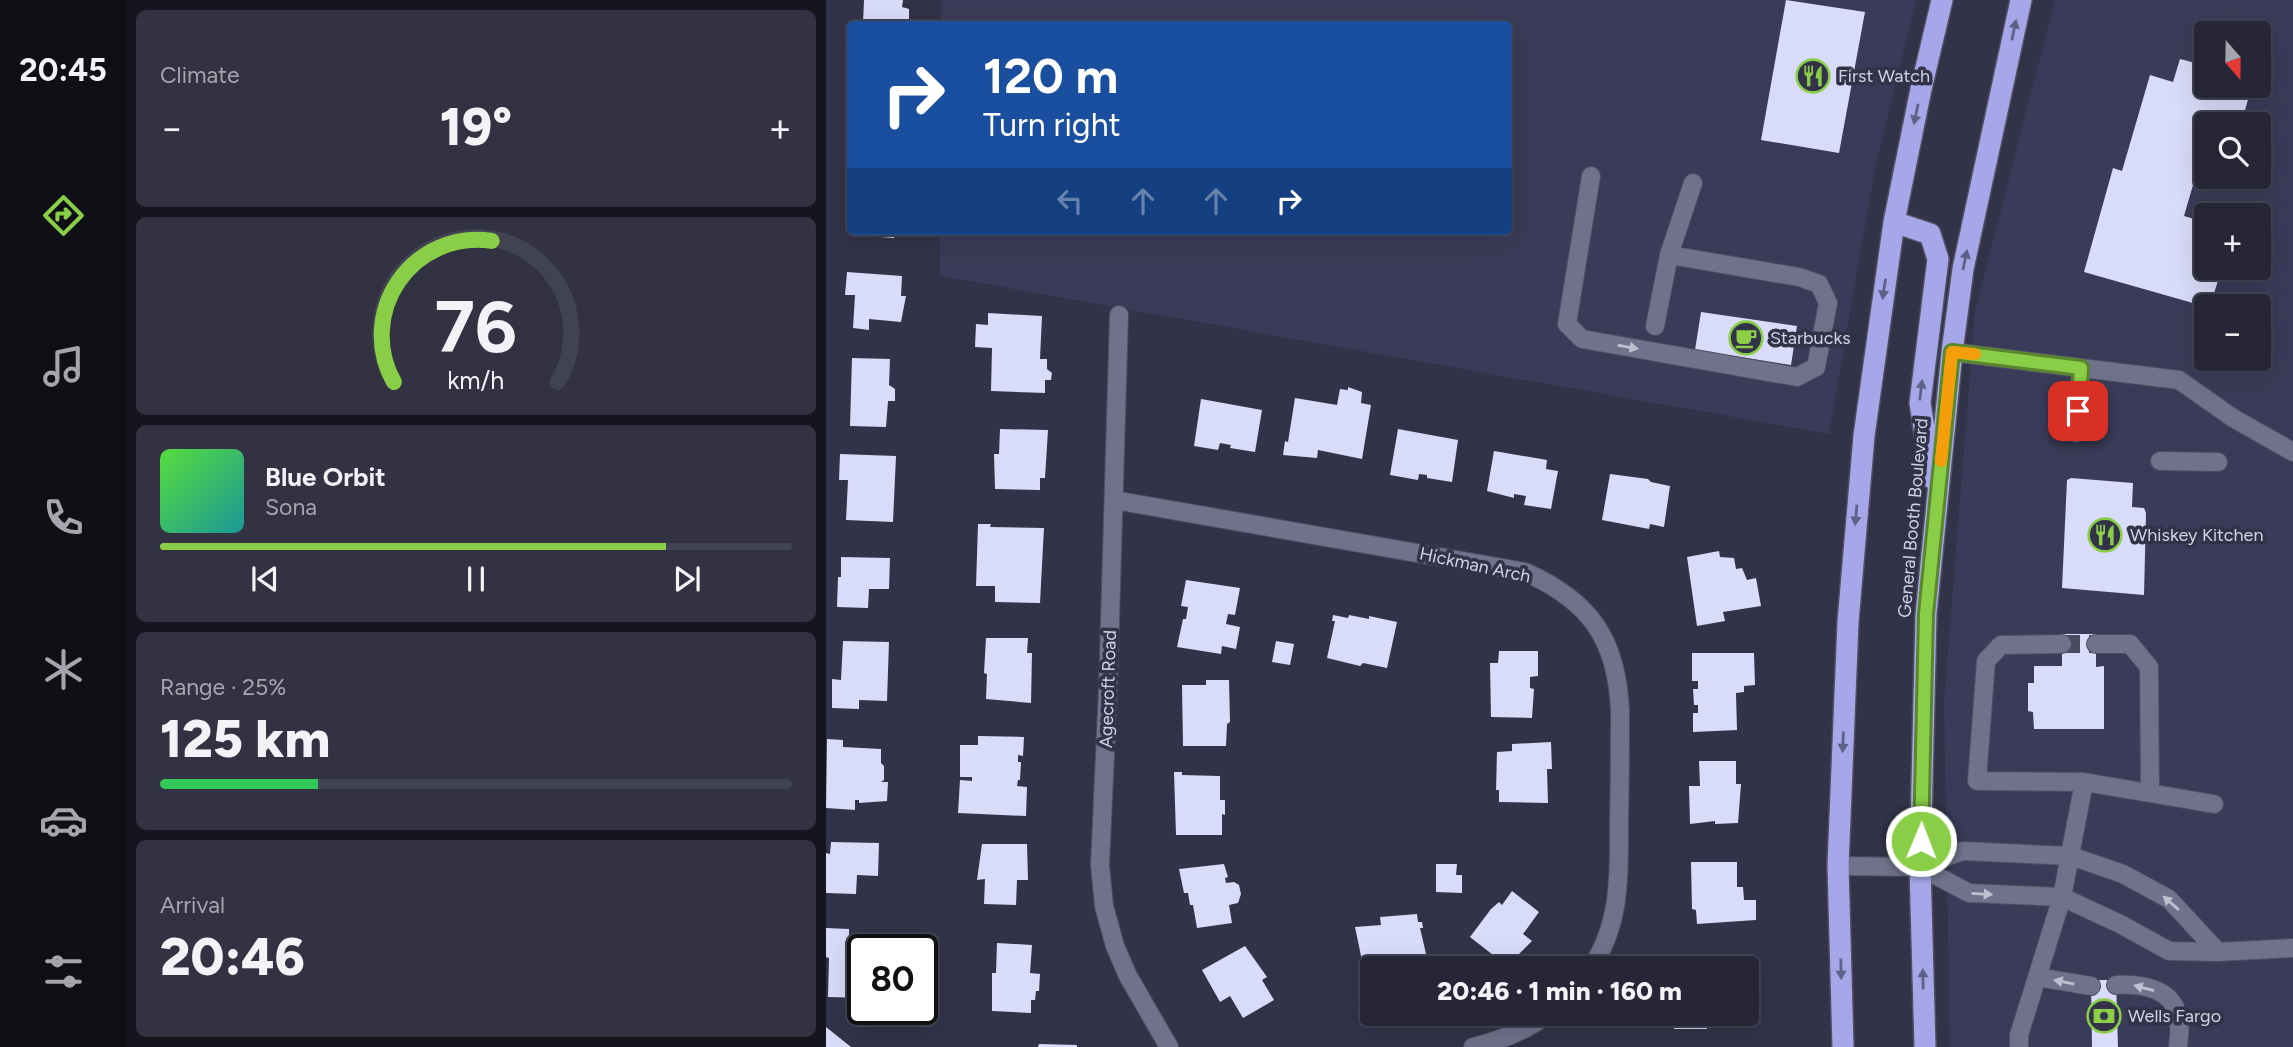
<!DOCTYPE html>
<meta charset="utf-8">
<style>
:root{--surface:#262637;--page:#323242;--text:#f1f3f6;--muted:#a4a5ad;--line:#424352;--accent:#8ace47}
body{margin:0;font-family:Figtree,sans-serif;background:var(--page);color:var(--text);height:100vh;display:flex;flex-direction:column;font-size:26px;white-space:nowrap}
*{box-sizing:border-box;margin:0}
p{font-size:23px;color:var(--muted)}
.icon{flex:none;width:38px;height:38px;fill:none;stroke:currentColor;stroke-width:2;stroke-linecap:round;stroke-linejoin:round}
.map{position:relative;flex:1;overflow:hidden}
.side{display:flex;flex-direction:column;gap:10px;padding:10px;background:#15151e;width:700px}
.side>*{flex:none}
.guide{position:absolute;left:21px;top:21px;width:665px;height:214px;border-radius:7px;box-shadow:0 7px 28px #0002,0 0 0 2px var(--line);background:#1a4fa0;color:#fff;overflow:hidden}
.needle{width:46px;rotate:160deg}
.fabs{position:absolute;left:1368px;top:21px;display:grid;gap:14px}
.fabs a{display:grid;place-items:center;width:77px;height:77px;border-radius:7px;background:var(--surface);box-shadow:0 7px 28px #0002,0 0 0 2px var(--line);font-size:35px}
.speed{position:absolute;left:21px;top:934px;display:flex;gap:14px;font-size:35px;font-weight:700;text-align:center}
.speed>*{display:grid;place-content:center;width:91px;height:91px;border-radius:50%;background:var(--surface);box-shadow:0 7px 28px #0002,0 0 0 2px var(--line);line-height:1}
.speed .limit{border:4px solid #111;border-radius:10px;background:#fff;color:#111}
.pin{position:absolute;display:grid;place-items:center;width:60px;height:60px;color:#fff;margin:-30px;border-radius:14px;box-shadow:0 4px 10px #0006}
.me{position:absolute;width:77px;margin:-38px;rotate:1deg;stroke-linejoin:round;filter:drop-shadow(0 0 5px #0008)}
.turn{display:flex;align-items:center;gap:24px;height:147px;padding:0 21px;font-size:32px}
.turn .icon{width:91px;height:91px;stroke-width:2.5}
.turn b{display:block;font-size:49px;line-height:60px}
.lanes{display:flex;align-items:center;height:66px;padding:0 21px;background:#0003;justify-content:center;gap:35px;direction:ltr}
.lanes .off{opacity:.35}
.big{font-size:52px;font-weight:800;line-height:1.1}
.side .widget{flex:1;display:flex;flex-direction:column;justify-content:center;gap:10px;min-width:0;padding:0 24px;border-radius:10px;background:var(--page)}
.side .dial{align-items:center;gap:0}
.dial svg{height:182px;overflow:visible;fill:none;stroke:var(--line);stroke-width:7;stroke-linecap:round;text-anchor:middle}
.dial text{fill:var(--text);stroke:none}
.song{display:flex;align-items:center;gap:21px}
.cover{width:84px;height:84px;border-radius:10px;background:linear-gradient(135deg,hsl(110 70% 55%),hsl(180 70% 35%))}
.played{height:7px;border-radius:4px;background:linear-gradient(90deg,var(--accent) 80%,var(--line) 80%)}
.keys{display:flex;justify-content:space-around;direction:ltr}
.heat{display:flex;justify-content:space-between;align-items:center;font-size:38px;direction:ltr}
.charge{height:10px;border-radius:5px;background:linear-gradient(90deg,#34c759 25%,var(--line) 0)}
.trip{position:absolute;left:534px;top:956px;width:399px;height:70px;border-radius:7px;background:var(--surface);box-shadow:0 7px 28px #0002,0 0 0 2px var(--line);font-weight:800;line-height:70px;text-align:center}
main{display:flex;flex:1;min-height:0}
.tabs{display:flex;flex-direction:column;width:126px;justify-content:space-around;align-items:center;background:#0f0f16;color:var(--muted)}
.tabs .icon{width:49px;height:49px}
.tabs .on{color:var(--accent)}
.tabs b{font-size:32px;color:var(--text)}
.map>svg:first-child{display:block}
.built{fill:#3a3b58;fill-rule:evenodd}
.building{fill:#d9dcf8}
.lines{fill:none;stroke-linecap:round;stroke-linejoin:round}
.minor-tunnel{stroke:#4a4b60;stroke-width:18;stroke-dasharray:18 9;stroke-linecap:butt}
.minor-casing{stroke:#4e4f61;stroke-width:20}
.highway-casing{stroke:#4e4f61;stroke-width:24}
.minor{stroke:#70728b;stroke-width:18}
.highway{stroke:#a5a7e9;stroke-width:21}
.oneway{fill:#606189}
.oneway2{fill:#bec0d0}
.route-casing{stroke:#5a862e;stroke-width:18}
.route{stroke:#8ace47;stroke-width:12}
.slow{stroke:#f59e0b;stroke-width:12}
.labels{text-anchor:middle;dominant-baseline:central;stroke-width:7;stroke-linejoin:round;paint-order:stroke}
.poi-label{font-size:18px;fill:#d2d3e1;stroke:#323349;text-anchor:start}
.street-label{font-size:18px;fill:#d2d3e1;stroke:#323349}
</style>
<main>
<nav class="tabs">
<b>20:45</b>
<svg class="icon on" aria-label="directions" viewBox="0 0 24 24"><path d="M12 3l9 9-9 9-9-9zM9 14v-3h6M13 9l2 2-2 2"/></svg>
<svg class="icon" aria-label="music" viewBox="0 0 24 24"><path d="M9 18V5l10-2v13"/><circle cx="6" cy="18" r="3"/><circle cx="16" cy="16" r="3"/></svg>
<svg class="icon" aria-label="phone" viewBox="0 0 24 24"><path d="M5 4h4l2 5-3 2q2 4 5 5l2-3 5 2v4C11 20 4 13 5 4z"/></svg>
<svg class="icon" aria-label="climate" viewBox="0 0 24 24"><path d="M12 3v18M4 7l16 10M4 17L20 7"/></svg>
<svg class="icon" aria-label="car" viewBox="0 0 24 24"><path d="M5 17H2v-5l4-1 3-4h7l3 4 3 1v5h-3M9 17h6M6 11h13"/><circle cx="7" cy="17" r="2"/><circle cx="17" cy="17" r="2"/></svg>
<svg class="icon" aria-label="filters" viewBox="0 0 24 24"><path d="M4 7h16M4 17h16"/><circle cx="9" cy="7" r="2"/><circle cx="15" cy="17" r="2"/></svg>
</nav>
<section class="side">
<div class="widget"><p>Climate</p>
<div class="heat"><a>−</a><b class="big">19°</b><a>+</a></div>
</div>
<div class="widget dial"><svg viewBox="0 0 100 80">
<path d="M14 69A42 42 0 1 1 86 69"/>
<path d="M14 69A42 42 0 0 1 57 7" stroke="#8ace47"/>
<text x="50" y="56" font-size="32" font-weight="700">76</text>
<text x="50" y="72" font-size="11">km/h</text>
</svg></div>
<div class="widget">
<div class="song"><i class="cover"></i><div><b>Blue Orbit</b><p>Sona</p></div></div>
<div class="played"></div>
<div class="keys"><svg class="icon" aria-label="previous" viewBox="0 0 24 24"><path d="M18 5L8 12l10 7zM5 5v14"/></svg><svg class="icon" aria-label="pause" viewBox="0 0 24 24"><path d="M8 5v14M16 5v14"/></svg><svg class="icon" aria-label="next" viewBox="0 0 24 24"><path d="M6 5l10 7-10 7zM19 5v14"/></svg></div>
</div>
<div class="widget"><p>Range · 25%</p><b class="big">125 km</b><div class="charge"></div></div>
<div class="widget"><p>Arrival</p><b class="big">20:46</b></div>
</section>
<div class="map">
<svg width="1467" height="1047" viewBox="0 0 1467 1047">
<rect width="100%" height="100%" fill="#323349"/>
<path class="built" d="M116,0h974l-41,168 -46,266 -889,-158v-45h568v-207h-566z
M1229,0h238v1047h-343l-6,-346 31,-390zM1381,33h52v53h-52zM1381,124h52v53h-52zM1381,215h52v53h-52zM1381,306h52v53h-52z"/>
<path class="building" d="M38,0h39l-1,7 7,2v10l-7,2v3h-39z
M960,0l79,12 -26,141 -78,-13z
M1354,59l27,7v20h45l-11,38h-34v39l-7,-2 -16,55 23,7v45h15l-12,38 -3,1 -123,-35 29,-104 9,3 28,-96 23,7z
M29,231h40l-1,7 -39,-3z
M21,272l55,4 -1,20h5l-5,26 -32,-3v11l-16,-2 2,-33h-10z
M875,312l96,14 -6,39 -96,-15z
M162,313l54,3 -2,43h7v10l5,4 -1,7h-6v13l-54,-2 1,-43 -17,-1 1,-23 12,1z
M26,358l38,1 -1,26 6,4v12h-7l-2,26 -36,-1z
M522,387l14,5 -1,11 10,2 -9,54 -44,-9 -1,8 -34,-3 2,-14 3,1 7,-44 42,7 3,-16 8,1z
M375,399l61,11 -7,42 -25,-4 1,-3 -11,-2 -2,7 -24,-4z
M174,429l48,1 -3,48h-5v12l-45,-1 -1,-35h5z
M572,429l60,11 -6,42 -25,-4v-3l-8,-1 -1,6 -28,-5z
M668,451l53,9 -1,9 12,2 -7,38 -27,-4 2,-9 -12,-2v4l-27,-7z
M14,454l56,2 -3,66 -47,-2 2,-40h-9z
M784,474l38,5 3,3 19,4 -6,41 -14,-3 -1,5 -47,-9z
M1245,478l62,5 -1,24 12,1 2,5 -2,82 -82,-7 5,-108z
M152,524h13l-1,3 54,1 -4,75 -45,-1v-16h-19z
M893,551l1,6 14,1 2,11 6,-1 5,12 9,-2 5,28 -38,6 2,9 -28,5 -10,-69z
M15,557l49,1 -1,31h-20l-1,19 -31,-1 1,-30h3z
M360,580l54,8 -5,27 -7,-1 -2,10 14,3 -4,22 -14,-3 -1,8 -44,-7 6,-28h3l2,-12 -7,-1z
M507,615l15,3 1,-3 20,4v-3l28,6 -10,46 -24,-5 -3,3 -33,-8 8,-37h-3z
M1236,634h34v33l8,-1v63h-70l-1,-17 -5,-1v-28h6v-17h28z
M160,638h42l-1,15h5l-1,50 -45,-4 1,-25 -3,-1z
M17,641l46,1 -2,59 -28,-1v9l-27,-1v-29l9,1z
M450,641l18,3 -4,21 -18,-3z
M673,651h39v25l-8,1v11l4,1 -2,29 -41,-1 -1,-54h8z
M866,653h62l1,32 -11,1v6l-8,1 1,37 -44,2v-19h5v-8h-4l-1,-16h5v-8h-6z
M380,680h23l1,42 -3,2 -1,22h-43l-1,-61h24z
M152,736l46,1 -1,19 -5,-1v7h3l-1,18h-2l-1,6 10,1 -1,29 -68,-3 2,-33 12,1v-4h-12v-32h18z
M1,739l16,1v7l38,2v14l3,3v14l-3,2h7l-1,19 -28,2v-3h-4v10l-29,-2z
M725,742l1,27h-5l1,34 -49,-1v-12h-3l1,-38 15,-1v-7z
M873,761h37v23h5l-3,39 -23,1v-3l-25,3 -1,-38h11z
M348,772h8v3l38,1v24h5v15l-3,-1v21h-46z
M5,842l48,1 -1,33 -21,-1 -1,19 -30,-1v-40l4,1z
M156,844h45l1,36h-11l-1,25 -32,-1 1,-25 -8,1z
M865,862h46v25h6l1,13h12v20l-59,4 -1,-14 -4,-1z
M398,864l4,13 -3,1 1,5 8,-1 5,3 2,9 -3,9 -9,2 3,18 -35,5 -4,-23h-3l-2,-12h-4l-5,-24z
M610,864h21l-1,11h6v18l-26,-1z
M686,891l27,21 -16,22 9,7 -27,27 -4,-4 1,-2 -32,-25 21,-28 8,-7 3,3z
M591,914l1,8h4l1,6h-3l7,30 -14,3v4l-13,3h-28v6l-7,1 -10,-48 26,-2 -1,-8z
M0,928l23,1v10l28,1v10h-14v48l-35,-1 1,-39 -3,-1z
M171,943l35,2 -2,28 10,1 -1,17h-3l-1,9h-4v13l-39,-2v-38h4z
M419,946l22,31 -5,3 12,20 -31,18 -13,-22 -10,6 -18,-32z
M847,960h29v8h-29z
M1265,980h25l2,67h-26z
M54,1010h13v15h-13z
M847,1013h47v6l-13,5v5h-33z
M0,1027l25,20h-25z
M213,1044l38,1v2h-39z"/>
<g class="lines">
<path class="minor-tunnel" d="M1236,644h34"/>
<defs>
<path id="minor" d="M765,176l-24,148 15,15 215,38 19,-10 12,-64 -9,-19 -20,-7 -130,-22
M293,315l-11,373 -8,177 4,41 11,40 13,30 41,71
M829,326l14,-71 24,-72
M1126,352l227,28 54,38 60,34
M1250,433l5,-65
M1334,461l58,1
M288,500l411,72c65,29 92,67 95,139 0,35 0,71 -1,107 0,53 3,104 -28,150
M1236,644l-61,1 -15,16 -9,120 107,1 130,22
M1270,644h34l19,23 1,126
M1012,866l82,1 42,-16 109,5 52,18 46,25 49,53
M1094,867l49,26 93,4 60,28 47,26 49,1 75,-4
M1211,977l54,9
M1290,985c22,-1 54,2 61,28 4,11 2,23 1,34
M647,1047c28,-7 53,-16 76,-34
M1193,1047v-12l43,-138 22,-115"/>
<path id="highway" d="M1068,222l36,12 8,25 -18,144 12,75
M1017,1047l-5,-181 10,-244 16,-186 30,-214 27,-133 21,-89
M1099,1047l-5,-180 6,-253 26,-262 11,-83 58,-269"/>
</defs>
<use href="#minor" class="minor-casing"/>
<use href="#highway" class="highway-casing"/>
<use href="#minor" class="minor"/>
<use href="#highway" class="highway"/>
</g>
<defs><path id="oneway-solid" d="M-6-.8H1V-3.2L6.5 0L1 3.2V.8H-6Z" transform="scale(1.75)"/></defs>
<g class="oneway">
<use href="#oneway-solid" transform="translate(1188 30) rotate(-78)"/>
<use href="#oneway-solid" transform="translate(1090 114) rotate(102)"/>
<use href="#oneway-solid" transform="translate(1139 260) rotate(-78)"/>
<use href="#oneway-solid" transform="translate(1058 289) rotate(99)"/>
<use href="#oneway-solid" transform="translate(1095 390) rotate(-83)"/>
<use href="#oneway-solid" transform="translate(1030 515) rotate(95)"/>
<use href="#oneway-solid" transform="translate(1017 742) rotate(92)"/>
<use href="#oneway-solid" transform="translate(1015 969) rotate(89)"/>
<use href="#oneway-solid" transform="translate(1097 979) rotate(-91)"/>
</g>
<g class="oneway2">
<use href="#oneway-solid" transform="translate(802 347) rotate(10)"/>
<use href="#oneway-solid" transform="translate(1156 894) rotate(3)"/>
<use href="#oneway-solid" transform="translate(1345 903) rotate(-139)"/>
<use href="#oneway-solid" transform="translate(1238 982) rotate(-168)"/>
<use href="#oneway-solid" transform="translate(1318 988) rotate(-165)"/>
</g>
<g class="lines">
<defs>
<path id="route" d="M1095,841l5,-227 26,-262 129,16 -3,43"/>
</defs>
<use href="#route" class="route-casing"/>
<use href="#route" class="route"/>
<path class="slow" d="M1115,461l11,-109 23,2"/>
</g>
<defs>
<symbol id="restaurant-ring" viewBox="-11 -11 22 22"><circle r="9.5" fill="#323349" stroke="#8ace47" stroke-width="1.5"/><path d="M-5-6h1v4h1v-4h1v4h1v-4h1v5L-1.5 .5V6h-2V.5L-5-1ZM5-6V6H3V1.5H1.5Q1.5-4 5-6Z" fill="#8ace47"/></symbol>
<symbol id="cafe-ring" viewBox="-11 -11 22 22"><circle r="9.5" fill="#323349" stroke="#8ace47" stroke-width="1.5"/><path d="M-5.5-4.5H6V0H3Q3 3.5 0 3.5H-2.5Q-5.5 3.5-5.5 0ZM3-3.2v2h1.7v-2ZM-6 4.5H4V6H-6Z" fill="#8ace47"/></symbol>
<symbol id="bank-ring" viewBox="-11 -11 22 22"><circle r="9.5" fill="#323349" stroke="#8ace47" stroke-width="1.5"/><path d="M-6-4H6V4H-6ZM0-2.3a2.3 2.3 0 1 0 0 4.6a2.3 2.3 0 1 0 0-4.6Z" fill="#8ace47"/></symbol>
</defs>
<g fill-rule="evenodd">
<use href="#restaurant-ring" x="968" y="57" width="38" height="38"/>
<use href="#cafe-ring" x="901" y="319" width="38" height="38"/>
<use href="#restaurant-ring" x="1260" y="516" width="38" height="38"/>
<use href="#bank-ring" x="1259" y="997" width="38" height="38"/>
</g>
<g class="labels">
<g class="poi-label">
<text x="1012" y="76">First Watch</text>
<text x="944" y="338">Starbucks</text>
<text x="1304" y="535">Whiskey Kitchen</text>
<text x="1302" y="1016">Wells Fargo</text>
</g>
<g class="street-label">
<text transform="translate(1087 518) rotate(-85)">General Booth Boulevard</text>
<text transform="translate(649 565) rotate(12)">Hickman Arch</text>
<text transform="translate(282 689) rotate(-88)">Agecroft Road</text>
</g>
</g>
</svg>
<div class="fabs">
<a><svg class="needle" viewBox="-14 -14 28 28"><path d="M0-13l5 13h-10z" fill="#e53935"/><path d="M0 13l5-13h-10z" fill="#a4a5ad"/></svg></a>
<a><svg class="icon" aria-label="search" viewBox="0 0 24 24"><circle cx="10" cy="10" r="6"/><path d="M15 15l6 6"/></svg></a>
<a>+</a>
<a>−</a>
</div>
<div class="speed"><div class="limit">80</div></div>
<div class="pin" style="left:1252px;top:411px;background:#d93025"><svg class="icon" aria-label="arrive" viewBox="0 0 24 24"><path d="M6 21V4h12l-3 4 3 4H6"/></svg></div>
<svg class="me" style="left:1095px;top:841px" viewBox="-20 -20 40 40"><circle r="17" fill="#8ace47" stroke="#fff" stroke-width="3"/><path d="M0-11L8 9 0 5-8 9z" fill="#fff"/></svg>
<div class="trip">20:46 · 1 min · 160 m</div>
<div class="guide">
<div class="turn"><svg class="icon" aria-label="right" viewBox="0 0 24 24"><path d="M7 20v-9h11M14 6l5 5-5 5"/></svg><div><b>120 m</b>Turn right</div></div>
<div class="lanes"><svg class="icon off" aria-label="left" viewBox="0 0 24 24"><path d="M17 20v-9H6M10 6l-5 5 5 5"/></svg><svg class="icon off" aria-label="ahead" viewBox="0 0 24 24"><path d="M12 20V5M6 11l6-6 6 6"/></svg><svg class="icon off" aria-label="ahead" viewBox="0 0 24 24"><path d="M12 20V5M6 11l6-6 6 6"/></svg><svg class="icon" aria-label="right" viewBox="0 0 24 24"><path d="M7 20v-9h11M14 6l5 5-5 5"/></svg></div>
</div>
</div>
</main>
